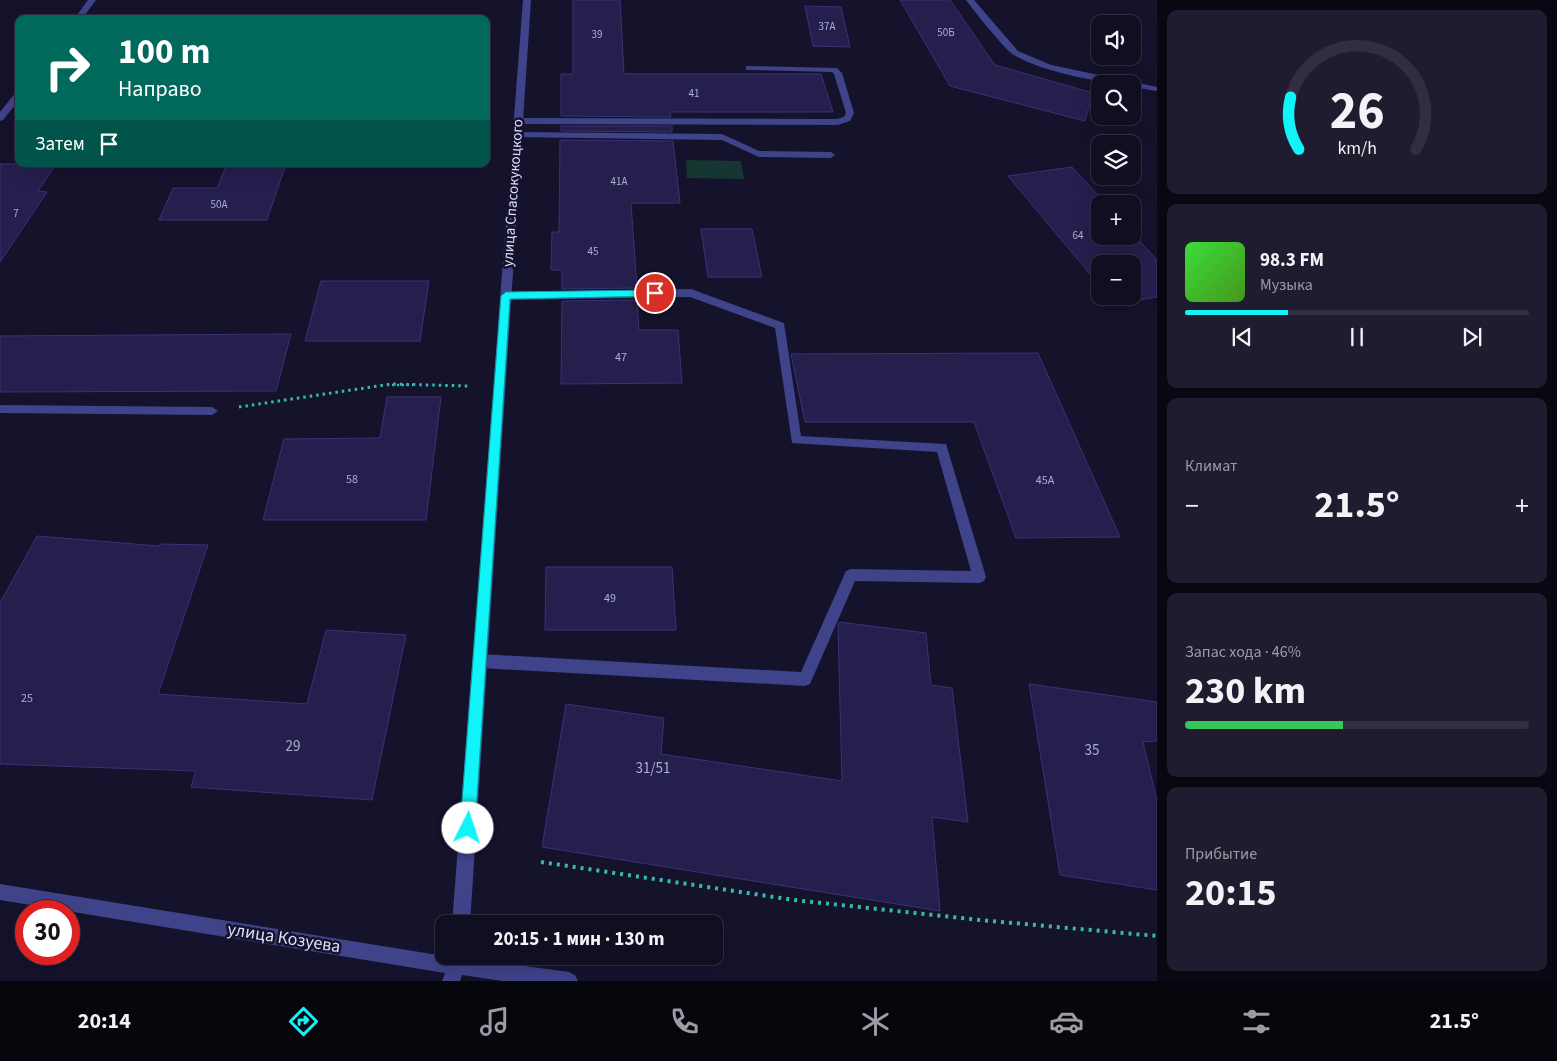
<!DOCTYPE html>
<html lang="ru">
<meta charset="utf-8">
<style>
:root{--surface:#100e21;--page:#1e1c2e;--text:#f1f3f6;--muted:#9c9ca5;--line:#302e3f;--accent:#11f4f7}
body{margin:0;font-family:"Source Sans 3",sans-serif;background:var(--page);color:var(--text);height:100vh;display:flex;flex-direction:column;font-size:19px;white-space:nowrap}
*{box-sizing:border-box;margin:0}
p{font-size:16px;color:var(--muted)}
.icon{flex:none;width:28px;height:28px;fill:none;stroke:currentColor;stroke-width:2;stroke-linecap:round;stroke-linejoin:round}
.map{position:relative;flex:1;overflow:hidden}
.side{display:flex;flex-direction:column;gap:10px;padding:10px;background:#090812;width:400px}
.side>*{flex:none}
.hud{position:absolute;left:15px;top:15px;width:475px;height:152px;border-radius:10px;box-shadow:0 5px 20px #0002,0 0 0 1px var(--line);background:#00695c;color:#fff;overflow:hidden}
.fabs{position:absolute;left:1091px;top:15px;display:grid;gap:10px}
.fabs a{display:grid;place-items:center;width:50px;height:50px;border-radius:10px;background:var(--surface);box-shadow:0 5px 20px #0002,0 0 0 1px var(--line);font-size:25px}
.speed{position:absolute;left:15px;top:900px;display:flex;gap:10px;font-size:25px;font-weight:700;text-align:center}
.speed>*{display:grid;place-content:center;width:65px;height:65px;border-radius:50%;background:var(--surface);box-shadow:0 5px 20px #0002,0 0 0 1px var(--line);line-height:1}
.speed .limit{border:8px solid #d22;background:#fff;color:#111}
.pin{position:absolute;display:grid;place-items:center;width:42px;height:42px;color:#fff;margin:-21px;border:2px solid #fff;border-radius:50%;box-shadow:0 1px 5px #0007}
.me{position:absolute;width:55px;margin:-28px;rotate:4deg;stroke-linejoin:round;filter:drop-shadow(0 0 4px #0008)}
.turn{display:flex;align-items:center;gap:18px;height:105px;padding:0 20px;font-size:22px}
.turn .icon{width:65px;height:65px;stroke-width:2.5}
.turn b{display:block;font-size:35px;line-height:42px}
.then{display:flex;align-items:center;height:48px;padding:0 20px;background:#0003;gap:10px;font-size:19px}
.big{font-size:38px;font-weight:700;line-height:1.1}
.side .widget{flex:1;display:flex;flex-direction:column;justify-content:center;gap:8px;min-width:0;padding:0 18px;border-radius:10px;background:var(--page)}
.side .dial{align-items:center;gap:0}
.dial svg{height:130px;overflow:visible;fill:none;stroke:var(--line);stroke-width:7;stroke-linecap:round;text-anchor:middle}
.dial text{fill:var(--text);stroke:none}
.song{display:flex;align-items:center;gap:15px}
.cover{width:60px;height:60px;border-radius:8px;background:linear-gradient(135deg,hsl(120 70% 55%),hsl(100 70% 35%))}
.played{height:5px;border-radius:2px;background:linear-gradient(90deg,var(--accent) 30%,var(--line) 30%)}
.keys{display:flex;justify-content:space-around;direction:ltr}
.heat{display:flex;justify-content:space-between;align-items:center;font-size:28px;direction:ltr}
.charge{height:8px;border-radius:4px;background:linear-gradient(90deg,#34c759 46%,var(--line) 0)}
.trip{position:absolute;left:435px;top:915px;width:288px;height:50px;border-radius:10px;background:var(--surface);box-shadow:0 5px 20px #0002,0 0 0 1px var(--line);font-weight:700;line-height:50px;text-align:center}
.tab-bar{display:flex;height:80px;justify-content:space-around;align-items:center;background:#06060d;color:var(--muted)}
.tab-bar .icon{width:35px;height:35px}
.tab-bar .on{color:var(--accent)}
.tab-bar b{font-size:22px;color:var(--text)}
main{display:flex;flex:1;min-height:0}
.map>svg:first-child{display:block}
.green{fill:#163632}
.building{fill:#241f4c;stroke:#3a3277}
.lines{fill:none;stroke-linecap:round;stroke-linejoin:round}
.path-far2{stroke:#35bba7;stroke-width:2.5;stroke-dasharray:2 3;stroke-linecap:butt}
.path-far1{stroke:#35bba7;stroke-width:3;stroke-dasharray:2.5 4;stroke-linecap:butt}
.path{stroke:#35bba7;stroke-width:4;stroke-dasharray:3 5;stroke-linecap:butt}
.service{fill:#3f4389;fill-rule:evenodd}
.minor{fill:#3f4389;fill-rule:evenodd}
.route{fill:#11f4f7;stroke:#0b9fa1}
.labels{text-anchor:middle;dominant-baseline:central;stroke-width:5;stroke-linejoin:round;paint-order:stroke}
.far-number-label{font-size:11px;fill:#b0aed2}
.number-label{font-size:12px;fill:#b0aed2}
.street-label{font-size:15px;fill:#dfdefe;stroke:#15122c}
.near-number-label{font-size:15px;fill:#b0aed2}
.near-street-label{font-size:18px;fill:#dfdefe;stroke:#15122c}
</style>
<main>
<div class="map">
<svg width="1157" height="981" viewBox="0 0 1157 981">
<rect width="100%" height="100%" fill="#15122c"/>
<path class="green" d="M686,160l55,1 3,18 -57,-1z"/>
<path class="building" d="M573,0h47l4,74h197l12,38h-163l1,5 -110,-1v-42h12z
M900,0h50l45,65 98,28 -8,28 -135,-35z
M805,6l36,1 9,40 -37,-1z
M561,126h111v6l-111,-1z
M560,140l113,1 7,62h-49l6,85 -75,1v-19h-11l1,-38h7z
M0,164h56l-18,27 9,1 -47,70z
M227,164h59l-19,56h-108l14,-32h44z
M1072,167l34,37h-6v32h32v-3l25,27v37l-42,7 -6,-8h23v-32h-32v22l-92,-110z
M701,229h51l10,48h-54z
M321,281h108l-9,60h-115z
M637,300l2,30h39l4,53 -121,1 1,-83z
M291,334l-15,57 -276,1v-56z
M1038,353l82,184 -104,1 -42,-116h-169l-14,-68z
M387,397h54l-15,123h-163l21,-81 96,-1z
M37,536l122,10 1,-2 48,1 -50,149 149,10 19,-74 80,5 -34,165 -181,-13 5,-16 -196,-7v-161z
M546,567h126l4,63h-131z
M839,622l87,11 5,52 21,3 16,134 -36,-5 8,94 -398,-64 24,-143 98,14 -3,36 181,27 -4,-155z
M1029,684l128,18v39l-14,1 14,59v89l-97,-15z"/>
<g class="lines">
<path class="path-far2" d="M387,385h26"/>
<path class="path-far1" d="M239,407l152,-23 78,2"/>
<path class="path" d="M541,862l253,38 186,20 177,16"/>
<path class="service" d="M966,0h8l44,51 33,14 106,22v4l-25,-4v-3c-31,0 -91,-13 -118,-29 -9,-5 -40,-44 -48,-55z
M746,66l91,2 5,5 12,40 -4,8 -12,4 -320,-1 -4,-3 4,-3 319,1 7,-2 2,-4 -12,-39 -2,-2 -83,-2h-3z
M517,132l205,2 37,17 72,1 4,3 -4,3 -72,-1 -37,-17 -208,-3v-4z
M691,289l93,34 17,113 145,8 40,133 -2,4 -5,2 -124,-2 -45,103 -5,2 -325,-18 -5,-2 -2,-5 2,-5 5,-2 321,18 45,-101 5,-2 120,2 -34,-119 -145,-9 -17,-115 -85,-31 -184,3 -5,-4 5,-4z
M0,405l212,2 6,4 -6,4 -212,-2z"/>
<path class="minor" d="M88,0h8l-14,19h-8z
M523,0h8l-61,924h-18z
M16,92h3v8l-16,20 -3,1v-9z
M0,884l444,72h23l-1,2 103,14 6,3 3,6h-75l-41,-6 -2,6h-18l3,-8 -445,-73z"/>
</g>
<path class="route" d="M655,290l3,1v5l-148,3 -35,529 -2,5 -5,2 -6,-2 -2,-5 41,-532 5,-4z"/>
<g class="labels">
<g class="far-number-label">
<text x="827" y="26">37А</text>
<text x="946" y="32">50Б</text>
<text x="597" y="34">39</text>
<text x="694" y="93">41</text>
<text x="619" y="181">41А</text>
<text x="219" y="204">50А</text>
<text x="16" y="213">7</text>
<text x="1078" y="235">64</text>
<text x="593" y="251">45</text>
</g>
<g class="number-label">
<text x="621" y="357">47</text>
<text x="352" y="479">58</text>
<text x="1045" y="480">45А</text>
<text x="610" y="598">49</text>
<text x="27" y="698">25</text>
</g>
<g class="street-label">
<text transform="translate(513 193) rotate(-86)">улица Спасокукоцкого</text>
</g>
<g class="near-number-label">
<text x="293" y="746">29</text>
<text x="1092" y="750">35</text>
<text x="653" y="768">31/51</text>
</g>
<g class="near-street-label">
<text transform="translate(284 938) rotate(9)">улица Козуева</text>
</g>
</g>
</svg>
<div class="fabs">
<a><svg class="icon" aria-label="sound" viewBox="0 0 24 24"><path d="M4 9h4l5-4v14l-5-4H4zM17 9q2 3 0 6"/></svg></a>
<a><svg class="icon" aria-label="search" viewBox="0 0 24 24"><circle cx="10" cy="10" r="6"/><path d="M15 15l6 6"/></svg></a>
<a><svg class="icon" aria-label="layers" viewBox="0 0 24 24"><path d="M12 4l9 5-9 5-9-5zM3 14l9 5 9-5"/></svg></a>
<a>+</a>
<a>−</a>
</div>
<div class="speed"><div class="limit">30</div></div>
<div class="pin" style="left:655px;top:293px;background:#d93025"><svg class="icon" aria-label="arrive" viewBox="0 0 24 24"><path d="M6 21V4h12l-3 4 3 4H6"/></svg></div>
<svg class="me" style="left:468px;top:828px" viewBox="-20 -20 40 40"><circle r="19" fill="#fff"/><path d="M0-13L10 11 0 6-10 11z" fill="#11f4f7"/></svg>
<div class="trip">20:15 · 1 мин · 130 m</div>
<div class="hud">
<div class="turn"><svg class="icon" aria-label="right" viewBox="0 0 24 24"><path d="M7 20v-9h11M14 6l5 5-5 5"/></svg><div><b>100 m</b>Направо</div></div>
<div class="then">Затем<svg class="icon" aria-label="arrive" viewBox="0 0 24 24"><path d="M6 21V4h12l-3 4 3 4H6"/></svg></div>
</div>
</div>
<section class="side">
<div class="widget dial"><svg viewBox="0 0 100 80">
<path d="M14 69A42 42 0 1 1 86 69"/>
<path d="M14 69A42 42 0 0 1 9 37" stroke="#11f4f7"/>
<text x="50" y="56" font-size="32" font-weight="700">26</text>
<text x="50" y="72" font-size="11">km/h</text>
</svg></div>
<div class="widget">
<div class="song"><i class="cover"></i><div><b>98.3 FM</b><p>Музыка</p></div></div>
<div class="played"></div>
<div class="keys"><svg class="icon" aria-label="previous" viewBox="0 0 24 24"><path d="M18 5L8 12l10 7zM5 5v14"/></svg><svg class="icon" aria-label="pause" viewBox="0 0 24 24"><path d="M8 5v14M16 5v14"/></svg><svg class="icon" aria-label="next" viewBox="0 0 24 24"><path d="M6 5l10 7-10 7zM19 5v14"/></svg></div>
</div>
<div class="widget"><p>Климат</p>
<div class="heat"><a>−</a><b class="big">21.5°</b><a>+</a></div>
</div>
<div class="widget"><p>Запас хода · 46%</p><b class="big">230 km</b><div class="charge"></div></div>
<div class="widget"><p>Прибытие</p><b class="big">20:15</b></div>
</section>
</main>
<nav class="tab-bar">
<b>20:14</b>
<svg class="icon on" aria-label="directions" viewBox="0 0 24 24"><path d="M12 3l9 9-9 9-9-9zM9 14v-3h6M13 9l2 2-2 2"/></svg>
<svg class="icon" aria-label="music" viewBox="0 0 24 24"><path d="M9 18V5l10-2v13"/><circle cx="6" cy="18" r="3"/><circle cx="16" cy="16" r="3"/></svg>
<svg class="icon" aria-label="phone" viewBox="0 0 24 24"><path d="M5 4h4l2 5-3 2q2 4 5 5l2-3 5 2v4C11 20 4 13 5 4z"/></svg>
<svg class="icon" aria-label="climate" viewBox="0 0 24 24"><path d="M12 3v18M4 7l16 10M4 17L20 7"/></svg>
<svg class="icon" aria-label="car" viewBox="0 0 24 24"><path d="M5 17H2v-5l4-1 3-4h7l3 4 3 1v5h-3M9 17h6M6 11h13"/><circle cx="7" cy="17" r="2"/><circle cx="17" cy="17" r="2"/></svg>
<svg class="icon" aria-label="filters" viewBox="0 0 24 24"><path d="M4 7h16M4 17h16"/><circle cx="9" cy="7" r="2"/><circle cx="15" cy="17" r="2"/></svg>
<b>21.5°</b>
</nav>
